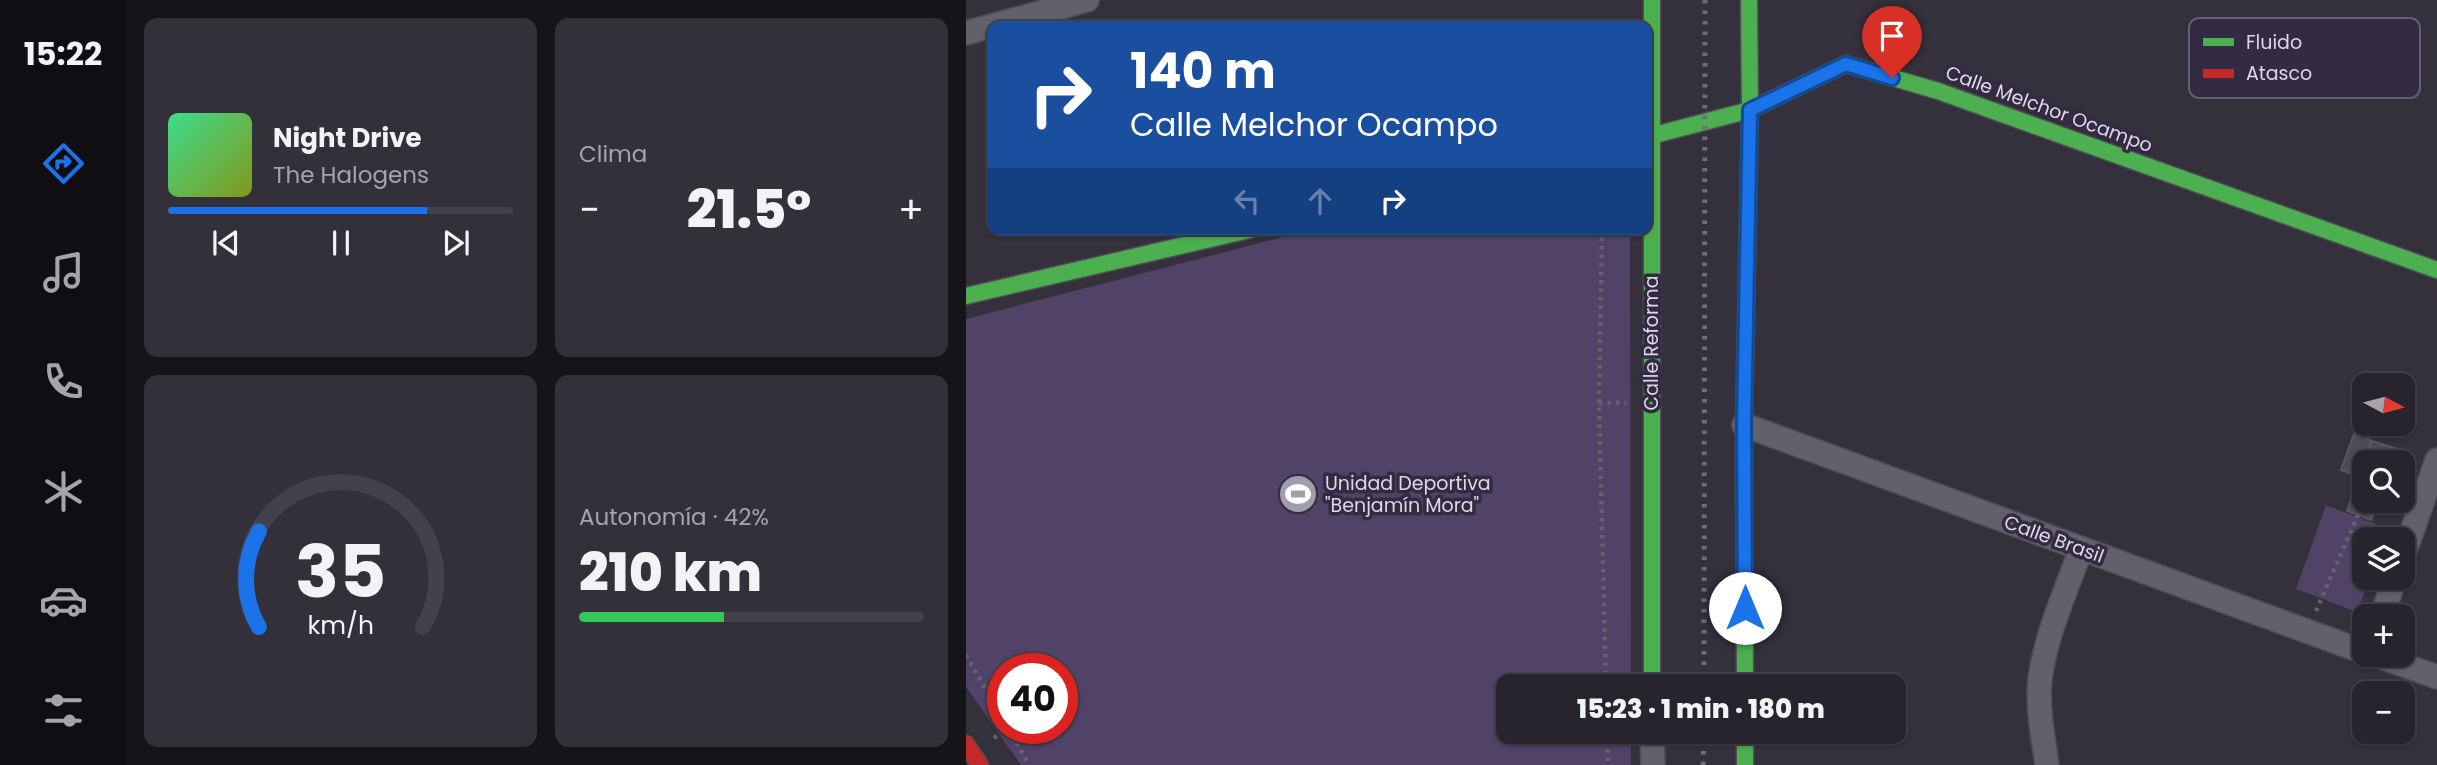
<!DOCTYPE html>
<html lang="es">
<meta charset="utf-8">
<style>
:root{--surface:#27242d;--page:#333039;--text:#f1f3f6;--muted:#a4a4aa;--line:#434149;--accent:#1a73e8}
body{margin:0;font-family:Poppins,sans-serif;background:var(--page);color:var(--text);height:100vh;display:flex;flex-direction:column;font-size:26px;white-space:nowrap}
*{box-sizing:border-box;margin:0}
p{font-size:23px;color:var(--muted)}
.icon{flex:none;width:38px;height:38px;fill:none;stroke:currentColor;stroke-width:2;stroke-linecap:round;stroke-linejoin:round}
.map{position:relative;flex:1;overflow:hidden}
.panel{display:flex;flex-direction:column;gap:18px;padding:18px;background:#151419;width:840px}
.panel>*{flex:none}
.guide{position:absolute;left:21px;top:21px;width:665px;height:214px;border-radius:14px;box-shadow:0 2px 5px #0004,0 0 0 2px var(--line);background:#1a4fa0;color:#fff;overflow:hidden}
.needle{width:46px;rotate:97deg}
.buttons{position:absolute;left:1386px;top:373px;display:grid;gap:14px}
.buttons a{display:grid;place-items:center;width:63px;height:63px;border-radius:14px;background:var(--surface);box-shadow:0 2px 5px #0004,0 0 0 2px var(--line);font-size:35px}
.speed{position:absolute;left:21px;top:653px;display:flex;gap:14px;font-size:35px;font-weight:700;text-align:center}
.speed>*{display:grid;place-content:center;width:91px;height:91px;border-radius:50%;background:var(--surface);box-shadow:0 2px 5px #0004,0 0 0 2px var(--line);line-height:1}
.speed .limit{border:10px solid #d22;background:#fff;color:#111}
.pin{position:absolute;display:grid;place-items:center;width:60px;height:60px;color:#fff;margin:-72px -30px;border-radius:50% 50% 50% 0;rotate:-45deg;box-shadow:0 0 7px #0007}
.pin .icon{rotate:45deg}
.me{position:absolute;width:77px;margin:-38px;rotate:0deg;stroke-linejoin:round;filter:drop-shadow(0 0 5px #0008)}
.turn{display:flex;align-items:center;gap:24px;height:147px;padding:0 28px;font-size:32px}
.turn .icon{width:91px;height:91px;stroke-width:2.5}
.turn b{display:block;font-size:49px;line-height:60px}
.lanes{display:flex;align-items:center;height:66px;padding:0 28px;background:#0003;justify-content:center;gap:35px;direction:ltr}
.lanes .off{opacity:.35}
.big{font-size:52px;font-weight:800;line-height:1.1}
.panel .widget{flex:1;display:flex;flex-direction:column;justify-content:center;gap:10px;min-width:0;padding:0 24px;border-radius:14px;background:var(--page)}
.panel .dial{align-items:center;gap:0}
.dial svg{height:182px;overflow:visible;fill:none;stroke:var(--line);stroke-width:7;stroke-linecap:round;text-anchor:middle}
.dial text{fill:var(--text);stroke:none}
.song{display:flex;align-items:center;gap:21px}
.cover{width:84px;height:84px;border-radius:10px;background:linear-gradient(135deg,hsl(150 70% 55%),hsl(70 70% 35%))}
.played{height:7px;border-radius:4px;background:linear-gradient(90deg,var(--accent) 75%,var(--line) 75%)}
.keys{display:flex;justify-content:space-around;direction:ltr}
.heat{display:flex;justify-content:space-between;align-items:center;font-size:38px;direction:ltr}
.charge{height:10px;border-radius:5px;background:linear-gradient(90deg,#34c759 42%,var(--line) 0)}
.panel .tiles{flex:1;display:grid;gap:18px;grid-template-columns:repeat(2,1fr)}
.trip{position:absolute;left:530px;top:674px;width:410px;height:70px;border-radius:14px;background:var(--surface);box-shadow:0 2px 5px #0004,0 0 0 2px var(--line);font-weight:800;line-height:70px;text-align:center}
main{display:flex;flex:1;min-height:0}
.tabs{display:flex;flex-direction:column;width:126px;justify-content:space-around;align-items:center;background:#100e12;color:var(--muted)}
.tabs .icon{width:49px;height:49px}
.tabs .current{color:var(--accent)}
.tabs b{font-size:32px;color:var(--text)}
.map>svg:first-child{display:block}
.green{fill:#514268;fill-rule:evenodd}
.building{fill:#4f495a;stroke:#5b5762;stroke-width:2}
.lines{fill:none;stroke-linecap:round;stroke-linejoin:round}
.street-casing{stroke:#4f4c56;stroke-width:26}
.fast-casing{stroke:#4f4c56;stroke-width:19}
.jam-casing{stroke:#4f4c56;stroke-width:19}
.path{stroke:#65626c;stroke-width:4.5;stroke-dasharray:3.5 5;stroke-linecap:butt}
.street{stroke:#64606a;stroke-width:23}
.fast{stroke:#4caf50;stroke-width:16}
.jam{stroke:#c62828;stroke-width:16}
.rail{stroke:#716d77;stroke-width:5;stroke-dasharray:3.5 7;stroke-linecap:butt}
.route-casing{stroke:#114b97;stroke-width:18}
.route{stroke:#1a73e8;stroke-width:12}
.labels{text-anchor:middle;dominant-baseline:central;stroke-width:7;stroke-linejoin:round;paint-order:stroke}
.street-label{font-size:19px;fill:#ddd8e7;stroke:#332b41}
.poi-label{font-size:19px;fill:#ddd8e7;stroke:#332b41;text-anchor:start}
.key{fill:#332b41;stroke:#665f73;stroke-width:2}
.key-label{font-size:19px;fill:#ddd8e7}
</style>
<main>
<nav class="tabs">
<b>15:22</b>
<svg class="icon current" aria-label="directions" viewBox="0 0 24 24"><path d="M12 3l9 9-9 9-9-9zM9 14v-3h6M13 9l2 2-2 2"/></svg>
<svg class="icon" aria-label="music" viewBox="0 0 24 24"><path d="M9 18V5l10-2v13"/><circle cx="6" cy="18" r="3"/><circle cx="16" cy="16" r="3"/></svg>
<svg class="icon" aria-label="phone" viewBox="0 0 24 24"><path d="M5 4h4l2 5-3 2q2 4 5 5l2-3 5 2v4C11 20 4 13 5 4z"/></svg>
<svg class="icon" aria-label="climate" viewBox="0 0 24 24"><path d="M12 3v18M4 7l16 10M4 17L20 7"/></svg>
<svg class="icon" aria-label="car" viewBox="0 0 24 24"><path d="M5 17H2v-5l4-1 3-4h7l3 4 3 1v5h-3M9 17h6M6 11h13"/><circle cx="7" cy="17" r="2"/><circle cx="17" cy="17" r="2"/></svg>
<svg class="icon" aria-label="filters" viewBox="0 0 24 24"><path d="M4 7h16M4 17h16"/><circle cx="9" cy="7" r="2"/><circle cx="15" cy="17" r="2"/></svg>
</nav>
<section class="panel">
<div class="tiles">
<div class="widget">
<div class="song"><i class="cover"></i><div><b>Night Drive</b><p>The Halogens</p></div></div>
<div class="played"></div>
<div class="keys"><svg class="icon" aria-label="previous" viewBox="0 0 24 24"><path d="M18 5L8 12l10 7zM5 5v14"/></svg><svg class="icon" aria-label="pause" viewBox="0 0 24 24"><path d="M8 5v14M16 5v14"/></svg><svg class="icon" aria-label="next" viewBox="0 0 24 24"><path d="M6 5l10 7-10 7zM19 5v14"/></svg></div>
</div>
<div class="widget"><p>Clima</p>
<div class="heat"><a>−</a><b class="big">21.5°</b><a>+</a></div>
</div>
<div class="widget dial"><svg viewBox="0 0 100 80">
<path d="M14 69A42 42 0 1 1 86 69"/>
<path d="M14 69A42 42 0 0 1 14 27" stroke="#1a73e8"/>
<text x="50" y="56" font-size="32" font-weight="700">35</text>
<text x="50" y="72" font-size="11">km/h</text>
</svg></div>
<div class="widget"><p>Autonomía · 42%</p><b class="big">210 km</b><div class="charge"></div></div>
</div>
</section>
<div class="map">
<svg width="1471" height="765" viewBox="0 0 1471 765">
<rect width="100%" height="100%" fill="#34303c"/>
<path class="green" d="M348,229h316l1,457h-123v46h123v33h-610l-55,-78v-368zM37,668h59v60h-59z
M1360,505l62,24 -3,10h-21v39h6l-13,34 -61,-23z"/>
<path class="building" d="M1388,434l17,6 -12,37 -18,-7z
M1406,441l25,8 -5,13h-28z
M1432,451l15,5 -10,27v-21h-9z
M1398,463v37h14l-7,20 -24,-9z"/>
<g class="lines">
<defs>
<path id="street" d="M0,33l121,-33
M778,425l620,227
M1437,557l34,-97
M1416,616l13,-38
M1407,654l64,23
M686,732l1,33
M1081,765c-4,-28 -10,-59 -7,-86 6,-45 26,-88 41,-130"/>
<path id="fast" d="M686,0v686
M681,137l103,-27 96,-46 92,27 499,179
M0,296l287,-67
M779,686l-1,-261 6,-315 -1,-110
M779,732v33"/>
<path id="jam" d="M0,744l14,21"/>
</defs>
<use href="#street" class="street-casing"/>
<use href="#fast" class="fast-casing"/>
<use href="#jam" class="jam-casing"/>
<path class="path" d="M636,229l-3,174 7,283
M633,403h27
M1350,611l42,-96
M0,655l37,65
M42,728l21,37
M641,732l1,33
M28,738l13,-10"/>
<use href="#street" class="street"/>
<use href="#fast" class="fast"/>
<use href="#jam" class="jam"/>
<path class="rail" d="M738,686l1,-686
M737,765l1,-33"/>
</g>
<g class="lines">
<defs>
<path id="route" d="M779,608l-1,-183 6,-315 96,-46 46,14"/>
</defs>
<use href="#route" class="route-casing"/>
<use href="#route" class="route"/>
</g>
<defs>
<symbol id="stadium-disc" viewBox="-11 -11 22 22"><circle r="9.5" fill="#a29dab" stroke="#332b41"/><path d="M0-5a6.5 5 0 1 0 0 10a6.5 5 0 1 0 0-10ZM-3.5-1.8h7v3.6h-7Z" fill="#fff"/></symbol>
</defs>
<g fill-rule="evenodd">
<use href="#stadium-disc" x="310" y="472" width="44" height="44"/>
</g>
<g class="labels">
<g class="street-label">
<text transform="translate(1083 109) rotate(20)">Calle Melchor Ocampo</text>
<text transform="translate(685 343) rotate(-90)">Calle Reforma</text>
<text transform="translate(1088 539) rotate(20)">Calle Brasil</text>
</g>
<g class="poi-label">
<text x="359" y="483">Unidad Deportiva<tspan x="359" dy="22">"Benjamín Mora"</tspan></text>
</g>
</g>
<rect x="1223" y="18" width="231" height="80" rx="10" class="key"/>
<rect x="1237" y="38" width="31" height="8" fill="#4caf50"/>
<rect x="1237" y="69" width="31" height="9" fill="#c62828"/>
<g class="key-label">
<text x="1280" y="49">Fluido</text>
<text x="1280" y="80">Atasco</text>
</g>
</svg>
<div class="buttons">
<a><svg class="needle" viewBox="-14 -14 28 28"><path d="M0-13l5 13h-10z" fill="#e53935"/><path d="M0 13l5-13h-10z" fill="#a4a4aa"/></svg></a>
<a><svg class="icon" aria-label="search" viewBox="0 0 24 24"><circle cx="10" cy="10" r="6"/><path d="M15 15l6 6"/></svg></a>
<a><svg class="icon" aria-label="layers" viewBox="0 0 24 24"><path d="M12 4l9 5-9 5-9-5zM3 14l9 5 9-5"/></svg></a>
<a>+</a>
<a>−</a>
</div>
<div class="speed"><div class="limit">40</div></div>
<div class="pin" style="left:926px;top:78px;background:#d93025"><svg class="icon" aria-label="arrive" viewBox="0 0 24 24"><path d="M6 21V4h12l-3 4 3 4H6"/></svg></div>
<svg class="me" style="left:779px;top:608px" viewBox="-20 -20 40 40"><circle r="19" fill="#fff"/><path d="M0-13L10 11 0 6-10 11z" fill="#1a73e8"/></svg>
<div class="trip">15:23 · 1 min · 180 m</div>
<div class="guide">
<div class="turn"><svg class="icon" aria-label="right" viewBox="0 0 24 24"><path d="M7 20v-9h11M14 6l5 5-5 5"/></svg><div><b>140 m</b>Calle Melchor Ocampo</div></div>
<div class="lanes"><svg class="icon off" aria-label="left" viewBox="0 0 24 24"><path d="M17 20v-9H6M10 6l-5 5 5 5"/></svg><svg class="icon off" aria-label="ahead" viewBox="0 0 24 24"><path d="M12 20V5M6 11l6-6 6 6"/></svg><svg class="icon" aria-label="right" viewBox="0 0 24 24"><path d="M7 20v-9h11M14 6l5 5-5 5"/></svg></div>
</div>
</div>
</main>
